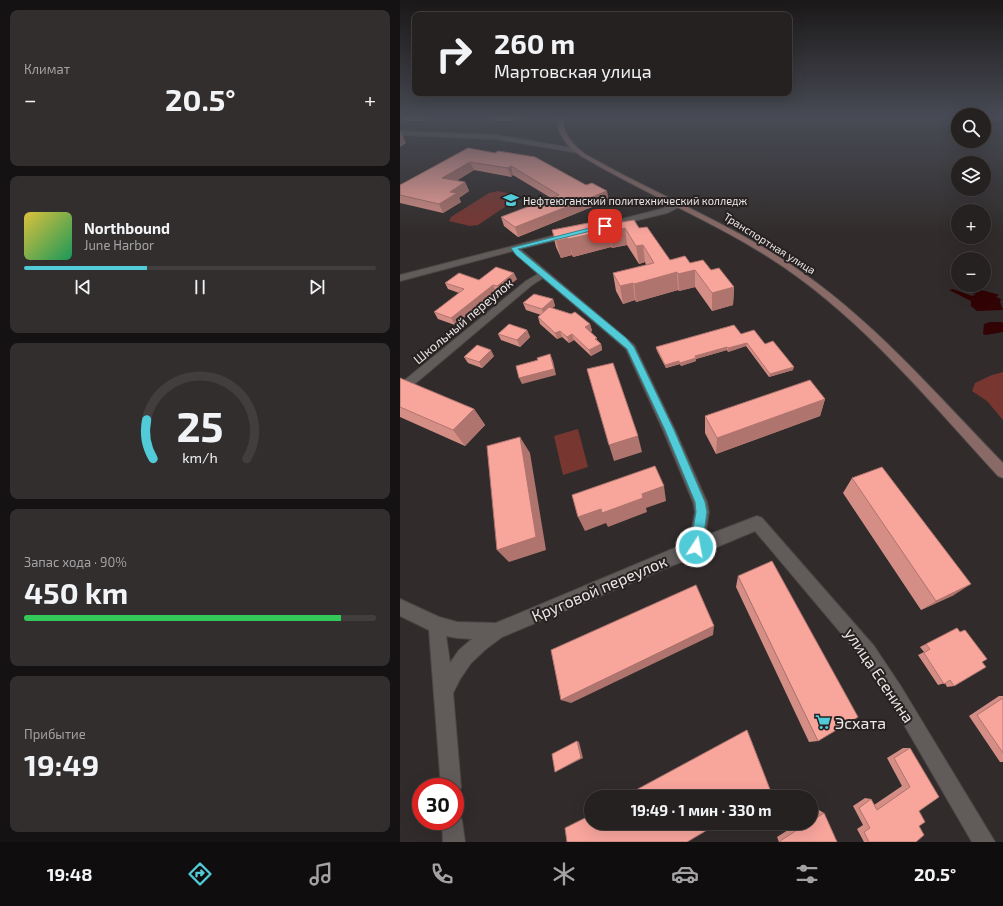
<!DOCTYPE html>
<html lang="ru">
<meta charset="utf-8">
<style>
:root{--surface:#252120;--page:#312e2d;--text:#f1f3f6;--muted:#a3a3a5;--line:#423e3e;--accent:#52cbd9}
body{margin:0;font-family:"Exo 2",sans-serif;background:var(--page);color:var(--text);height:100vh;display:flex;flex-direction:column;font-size:15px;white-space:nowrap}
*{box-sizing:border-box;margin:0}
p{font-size:13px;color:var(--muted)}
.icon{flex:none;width:22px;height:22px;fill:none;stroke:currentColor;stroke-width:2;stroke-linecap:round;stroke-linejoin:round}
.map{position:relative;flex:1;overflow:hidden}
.drawer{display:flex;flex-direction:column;gap:10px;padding:10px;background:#141212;width:400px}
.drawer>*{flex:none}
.hud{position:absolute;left:12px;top:12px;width:380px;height:84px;border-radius:8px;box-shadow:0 4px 16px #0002,0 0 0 1px var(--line);background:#252120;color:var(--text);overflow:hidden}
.fabs{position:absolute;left:551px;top:108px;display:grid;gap:8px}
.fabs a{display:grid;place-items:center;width:40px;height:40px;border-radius:50%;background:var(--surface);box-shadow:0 4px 16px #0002,0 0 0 1px var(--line);font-size:20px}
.speed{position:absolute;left:12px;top:778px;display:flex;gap:8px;font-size:20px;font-weight:700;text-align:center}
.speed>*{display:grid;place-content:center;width:52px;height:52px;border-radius:50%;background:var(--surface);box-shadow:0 4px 16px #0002,0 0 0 1px var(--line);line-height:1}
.speed .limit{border:6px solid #d22;background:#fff;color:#111}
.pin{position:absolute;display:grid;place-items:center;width:34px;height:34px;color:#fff;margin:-17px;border-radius:8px;box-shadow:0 2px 6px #0006}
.me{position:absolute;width:44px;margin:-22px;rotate:11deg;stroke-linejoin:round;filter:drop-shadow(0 0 3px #0008)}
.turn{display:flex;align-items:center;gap:14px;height:84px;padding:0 16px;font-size:18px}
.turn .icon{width:52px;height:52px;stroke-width:2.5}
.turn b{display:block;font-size:28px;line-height:34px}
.big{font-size:30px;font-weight:700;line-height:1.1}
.drawer .widget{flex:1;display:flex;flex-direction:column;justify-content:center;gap:6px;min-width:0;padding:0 14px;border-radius:8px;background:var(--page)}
.drawer .dial{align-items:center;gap:0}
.dial svg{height:104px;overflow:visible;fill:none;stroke:var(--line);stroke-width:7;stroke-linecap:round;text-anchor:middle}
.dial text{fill:var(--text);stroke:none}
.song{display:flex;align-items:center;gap:12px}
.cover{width:48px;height:48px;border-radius:6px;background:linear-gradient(135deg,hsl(50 70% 55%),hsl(150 70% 35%))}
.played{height:4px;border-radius:2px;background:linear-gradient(90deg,var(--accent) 35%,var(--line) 35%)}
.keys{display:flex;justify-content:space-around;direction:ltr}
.heat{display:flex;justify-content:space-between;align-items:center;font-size:22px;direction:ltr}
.charge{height:6px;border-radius:3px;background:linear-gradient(90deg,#34c759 90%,var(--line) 0)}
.trip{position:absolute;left:184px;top:790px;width:234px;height:40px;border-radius:20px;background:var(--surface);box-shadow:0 4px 16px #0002,0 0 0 1px var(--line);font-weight:700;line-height:40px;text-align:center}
.menu{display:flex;height:64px;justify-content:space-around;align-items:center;background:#0f0d0d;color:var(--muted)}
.menu .icon{width:28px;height:28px}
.menu .on{color:var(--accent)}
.menu b{font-size:18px;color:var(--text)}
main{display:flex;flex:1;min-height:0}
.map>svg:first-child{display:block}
.green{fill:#783631}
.water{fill:#310304}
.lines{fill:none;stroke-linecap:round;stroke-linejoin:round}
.street-casing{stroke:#4b4746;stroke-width:2}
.secondary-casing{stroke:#4b4746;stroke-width:2}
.street{fill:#615b5a;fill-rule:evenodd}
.secondary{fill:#8a6a66;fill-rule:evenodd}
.wall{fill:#d58e86}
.shaded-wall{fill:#ae746d}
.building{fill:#f8a59c;stroke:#ae746d}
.route{fill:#52cbd9;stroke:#35848d}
.labels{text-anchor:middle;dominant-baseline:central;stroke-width:4;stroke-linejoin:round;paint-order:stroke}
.far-poi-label{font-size:11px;fill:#ebe7e7;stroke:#272221;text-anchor:start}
.far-street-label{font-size:11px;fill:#ebe7e7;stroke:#272221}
.street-label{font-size:13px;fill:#ebe7e7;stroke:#272221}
.near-street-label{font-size:16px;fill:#ebe7e7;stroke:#272221}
.near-poi-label{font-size:16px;fill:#ebe7e7;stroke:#272221;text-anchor:start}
</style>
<main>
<section class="drawer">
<div class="widget"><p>Климат</p>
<div class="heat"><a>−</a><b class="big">20.5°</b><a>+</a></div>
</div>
<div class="widget">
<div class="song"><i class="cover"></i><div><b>Northbound</b><p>June Harbor</p></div></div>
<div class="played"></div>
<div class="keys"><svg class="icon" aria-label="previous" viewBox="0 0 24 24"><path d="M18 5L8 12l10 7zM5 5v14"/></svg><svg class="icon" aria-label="pause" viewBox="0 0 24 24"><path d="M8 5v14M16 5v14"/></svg><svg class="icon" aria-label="next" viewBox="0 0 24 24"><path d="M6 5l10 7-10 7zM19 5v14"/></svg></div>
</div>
<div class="widget dial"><svg viewBox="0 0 100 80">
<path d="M14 69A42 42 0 1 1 86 69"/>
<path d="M14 69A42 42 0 0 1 9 39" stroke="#52cbd9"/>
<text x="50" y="56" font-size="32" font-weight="700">25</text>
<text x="50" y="72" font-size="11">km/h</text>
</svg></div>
<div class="widget"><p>Запас хода · 90%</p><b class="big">450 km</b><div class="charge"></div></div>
<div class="widget"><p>Прибытие</p><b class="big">19:49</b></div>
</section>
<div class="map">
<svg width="603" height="842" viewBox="0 0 603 842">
<rect width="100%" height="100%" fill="#312c2b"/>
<path class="green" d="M98,191l18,4 2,3 -40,27 -8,1 -21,-5 2,-4 38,-24z
M603,372v48l-16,-19 -15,-10 3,-8 17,-8z
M178,429l10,38 -25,8 -9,-39z"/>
<path class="water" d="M594,117l9,1v8h-19v-8z
M553,289l19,7 4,-2 -7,-2 2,-3c4,2 5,1 9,1 3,0 16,4 19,5l-3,2 5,2 -1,3 3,8 -26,1 -6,-5v-5l-22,-11z
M590,322h11l2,1v9l-17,3 -3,-1 1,-10z"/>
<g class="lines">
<defs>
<path id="street" d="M0,131l96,4 82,14 3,2 -3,2 -82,-14 -96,-4z
M276,203h3l4,2 -16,8 -62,15 -4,-2 1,-2 59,-15z
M167,232h3l4,2 -1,2 -53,13 114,96 41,85 32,72 2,10 -4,24 52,-20 5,2 112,128 26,39 95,157h-23l-84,-145 -26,-39 -107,-127 -253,106 -16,12 -15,14 -11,16 -7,14 8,94 -3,7 -3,1v-8h-14l-12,-157 -29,-14v-17l39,18 18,5 39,1 193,-81 6,-30 -2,-10 -30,-72 -37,-81 -83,-71 -11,7 -128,108 -4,1v-10l126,-103 12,-7 -25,-23 -113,30v-6zM46,636l11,2 15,1 -13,11 -9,13z
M55,812l4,2 3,7 3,21h-22l-1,-21h13z"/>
<path id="secondary" d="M157,117h6c0,17 9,27 22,37 66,38 138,66 202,108 83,54 148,131 216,201v15l-5,-2c-68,-74 -132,-153 -216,-210 -63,-43 -136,-71 -201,-110 -14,-10 -24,-21 -24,-39z"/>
</defs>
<use href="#street" class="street-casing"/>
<use href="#secondary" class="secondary-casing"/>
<use href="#street" class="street"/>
<use href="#secondary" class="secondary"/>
</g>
<path class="wall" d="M2,117h29l-5,4h-22z
M89,117h37l-3,3 -8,-1 -2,2h-23z
M68,148l141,52 -91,37 -14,-11 -3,-9 50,-19 -38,-23 -2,2 -37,-7 -18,11 9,1 4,9 -10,7 2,4 -18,11 -43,-10v-18z
M222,222l17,6 31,32 20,3 21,7 23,17 -1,18 -21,6 -17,-24 -16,4 -1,-1 -42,12 -1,-2 -12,4 -7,-13 -3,-18 33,-8 -1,-3 -6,2 -12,-19 -15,3 -1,-1 -38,10 -1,-2 -11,3 -5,-11 -4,-17z
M117,279l-17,14 -4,-1 -41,33 -17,-6 -4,-7 25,-19 -11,-4 -3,-6 34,-3z
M153,299l2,7 -3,2 38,16 2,7 -2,1 11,12 1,6 -11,6 -17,-16 -5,3 -7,-6 -5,2 -17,-15 -2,-7 3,-2 -15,-5 -3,-7z
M127,330l3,7 -10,10 -19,-7 -3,-6z
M341,334l24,10 28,26 -24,7 -23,-31 -18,6 -1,-2 -31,9v2l-15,5 -1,-2 -14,4 -9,-17 -1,-4z
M94,356l-12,12 -14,-5 -4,-6z
M0,378l74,31 11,16 -20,21 -65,-29z
M425,399l-5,17 -104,38 -11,-21v-17z
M452,478l102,117 -33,15 -78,-117z
M338,576l80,165 -9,1 -73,-155z
M557,628l3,4 5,-2 17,32 -28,24 -7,1 -2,-4 -7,2 -20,-30 6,-3 -4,-5z
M599,696h4v66h-3l-31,-46z
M503,748h7l9,63v15l-3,16h-52l-7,-13 6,-4 -10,-19 12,-8 6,1 3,6 28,-19 -15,-28z
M419,810l5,3 13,29h-58l-2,-5 22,-14h12v-8z"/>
<path class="shaded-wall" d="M24,117h7l-5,4z
M112,117h3v2l-2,2z
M1,131l5,12 -6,4v-15z
M70,162l4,8 -28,17 -4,-9z
M111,166l2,9 -2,2 -3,-9z
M65,182l4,9 -10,7 2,4 -18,11 -4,-9 11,-12z
M207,191l2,9 -91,37 -3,-10z
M225,228l2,17 -15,3 -3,-17z
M208,230l3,17 -38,10 -5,-18z
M168,238l4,17 -11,3 -5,-17z
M243,245l2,17 -6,2 -3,-18z
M295,270v17l-16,4 -1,-17z
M277,272l1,18 -42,12 -2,-18z
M114,273l3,6 -17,14 -3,-7z
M233,283l2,17 -12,4 -3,-18z
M93,285l3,7 -41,33 -4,-7z
M334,287l-1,18 -21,6v-18z
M153,299l2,7 -11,10 -2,-7z
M190,324l2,7 -5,2 -2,-6z
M127,330l3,7 -10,10 -3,-7z
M160,331l2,6 -5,2 -2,-6z
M172,334l2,6 -5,3 -2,-6z
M347,343l-1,3 -18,6v-4z
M201,344l1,6 -11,6 -2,-6z
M327,347v3l-31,9v2l-15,5 -1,-3 15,-7z
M91,350l3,6 -12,12 -3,-6z
M150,354l3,7 3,14 -34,9 -3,-6z
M279,361l1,3 -14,4 -1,-3z
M394,367l-1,3 -24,7 1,-3z
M425,399l-5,17 -104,38 1,-16z
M74,409l11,16 -20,21 -12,-16z
M238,436l4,16 -28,9 -5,-16z
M120,437l10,16 16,97 -37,12 -12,-12z
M264,486l2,15 -20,7 1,4 -39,15 -2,-4 -21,8 -7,-14z
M571,584l-17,11 -33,15 15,-9z
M314,626l-1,9 -142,68 -10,-3z
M177,741l2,1 4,16 -28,14z"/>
<path class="building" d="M68,148l27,5 3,-2 37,6 51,28 6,-2 15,8 -92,36 -14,-10 58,-22 -48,-29 -3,2 -38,-6 -28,16 23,4 -15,10 7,1 -18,11 -39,-9v-10z
M219,217l3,5 12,-2 5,8 8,-1 23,33 15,-4 5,7 13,-3 8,10 8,-2 15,19 -22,6 -17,-23 -17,4 -1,-2 -43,12 -1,-1 -13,3 -7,-13 41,-10 -11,-18 -7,1 -11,-18 -16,3 -1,-1 -40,9v-1l-12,3 -4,-11z
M96,267l18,6 -17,13 -4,-1 -42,33 -17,-6 30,-23 -19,-6 14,-10 20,7z
M134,294l19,5 -11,10 -19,-6z
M149,307l22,7 4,-2 15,12 -5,3 12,11 -2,1 6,5 -12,6 -17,-16 -5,3 -7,-6 -5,2 -17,-16z
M109,324l18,6 -10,10 -19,-6z
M334,325l7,9 13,-4 11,14 8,-3 21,26 -24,7 -23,-31 -19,5 -1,-1 -32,9 1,2 -16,5 -1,-2 -14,4 -9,-18z
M77,345l14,5 -12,12 -15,-5z
M150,354l4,15 -35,9 -3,-12 22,-6 -1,-2z
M213,363l25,73 -29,9 -22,-76z
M0,378l74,31 -21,21 -53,-23z
M410,380l15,19 -108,39 -12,-22z
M120,437l16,100 -39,13 -10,-104z
M255,466l9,20 -22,8 1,4 -41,15 -1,-4 -23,8 -6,-22z
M482,467l89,117 -35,17 -84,-123z
M372,561l86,156 -40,24 -80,-165z
M296,585l18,41 -153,74 -10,-50z
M557,628l3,4 5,-2 22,29 -5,3 4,5 -32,19 -4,-6 -6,4 -20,-31 6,-4 -4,-5z
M603,698v55l-26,-38z
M347,730l24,62 -8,5h-140z
M177,741l4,17 -26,14 -3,-18z
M510,748l29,49 -20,14 6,11 -6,4 5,9 -8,7h-47l-5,-10 6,-4 -11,-20 12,-9 6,11 33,-23 -16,-29z
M424,813l13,29h-56l-1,-1 28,-18h3v-2z
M191,815v8h128l-32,19h-120l-2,-14z"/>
<linearGradient id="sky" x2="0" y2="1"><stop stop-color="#1b1818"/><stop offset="0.5" stop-color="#484b55"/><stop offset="1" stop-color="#484b55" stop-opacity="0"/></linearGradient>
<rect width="603" height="235" fill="url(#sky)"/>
<path class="route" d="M205,224h2v3l-89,22 108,89 8,9 40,83 31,72 2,10 -5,35 -2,4 -4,1 -4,-1 -2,-4 6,-35 -1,-10 -30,-72 -38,-81 -111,-94 -5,-7z"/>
<defs>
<symbol id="university-bare" viewBox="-9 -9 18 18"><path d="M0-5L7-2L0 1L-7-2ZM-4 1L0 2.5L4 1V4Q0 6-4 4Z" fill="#52cbd9" stroke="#272221" stroke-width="2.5" paint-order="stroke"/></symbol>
<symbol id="supermarket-bare" viewBox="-9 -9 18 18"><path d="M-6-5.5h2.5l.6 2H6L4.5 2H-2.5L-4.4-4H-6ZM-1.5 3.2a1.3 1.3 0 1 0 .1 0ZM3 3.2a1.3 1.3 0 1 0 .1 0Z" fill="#52cbd9" stroke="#272221" stroke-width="2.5" paint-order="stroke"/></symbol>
</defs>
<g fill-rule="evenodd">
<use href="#university-bare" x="100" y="189" width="22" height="22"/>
<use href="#supermarket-bare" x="412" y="711" width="22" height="22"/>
</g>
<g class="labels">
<g class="far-poi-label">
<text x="123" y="200">Нефтеюганский политехнический колледж</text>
</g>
<g class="far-street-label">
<text transform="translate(370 243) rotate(32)">Транспортная улица</text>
</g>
<g class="street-label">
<text transform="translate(63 321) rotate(-40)">Школьный переулок</text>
</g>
<g class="near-street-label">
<text transform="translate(199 588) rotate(-23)">Круговой переулок</text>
<text transform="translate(480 675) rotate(56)">улица Есенина</text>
</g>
<g class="near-poi-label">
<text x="435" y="722">Эсхата</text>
</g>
</g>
</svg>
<div class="fabs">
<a><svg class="icon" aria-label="search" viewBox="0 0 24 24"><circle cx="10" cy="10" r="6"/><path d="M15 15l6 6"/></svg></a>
<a><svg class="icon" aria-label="layers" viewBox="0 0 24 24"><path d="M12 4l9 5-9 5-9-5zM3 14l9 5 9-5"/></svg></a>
<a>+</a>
<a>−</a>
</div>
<div class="speed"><div class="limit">30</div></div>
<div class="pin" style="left:205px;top:226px;background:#d93025"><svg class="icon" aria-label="arrive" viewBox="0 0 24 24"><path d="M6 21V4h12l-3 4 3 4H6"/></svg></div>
<svg class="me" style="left:296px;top:547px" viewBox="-20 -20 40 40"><circle r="17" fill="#52cbd9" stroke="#fff" stroke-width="3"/><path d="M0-11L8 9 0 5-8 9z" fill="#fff"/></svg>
<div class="trip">19:49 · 1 мин · 330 m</div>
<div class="hud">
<div class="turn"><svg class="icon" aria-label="right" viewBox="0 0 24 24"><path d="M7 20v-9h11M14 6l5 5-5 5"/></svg><div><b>260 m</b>Мартовская улица</div></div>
</div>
</div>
</main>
<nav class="menu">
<b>19:48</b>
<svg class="icon on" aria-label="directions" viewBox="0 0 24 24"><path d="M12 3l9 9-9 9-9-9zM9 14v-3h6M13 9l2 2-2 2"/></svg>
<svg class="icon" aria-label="music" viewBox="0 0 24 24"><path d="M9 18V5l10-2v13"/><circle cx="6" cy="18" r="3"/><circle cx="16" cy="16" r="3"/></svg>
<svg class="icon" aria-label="phone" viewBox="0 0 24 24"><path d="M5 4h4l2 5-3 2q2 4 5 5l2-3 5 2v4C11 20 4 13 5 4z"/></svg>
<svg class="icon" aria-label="climate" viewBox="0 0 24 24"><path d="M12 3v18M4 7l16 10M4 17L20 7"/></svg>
<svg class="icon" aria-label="car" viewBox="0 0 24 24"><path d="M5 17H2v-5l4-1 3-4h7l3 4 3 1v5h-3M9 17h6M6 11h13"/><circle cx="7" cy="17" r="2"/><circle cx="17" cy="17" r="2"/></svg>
<svg class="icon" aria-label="filters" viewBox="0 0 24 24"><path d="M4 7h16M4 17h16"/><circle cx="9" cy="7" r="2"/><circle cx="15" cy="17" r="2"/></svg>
<b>20.5°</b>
</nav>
